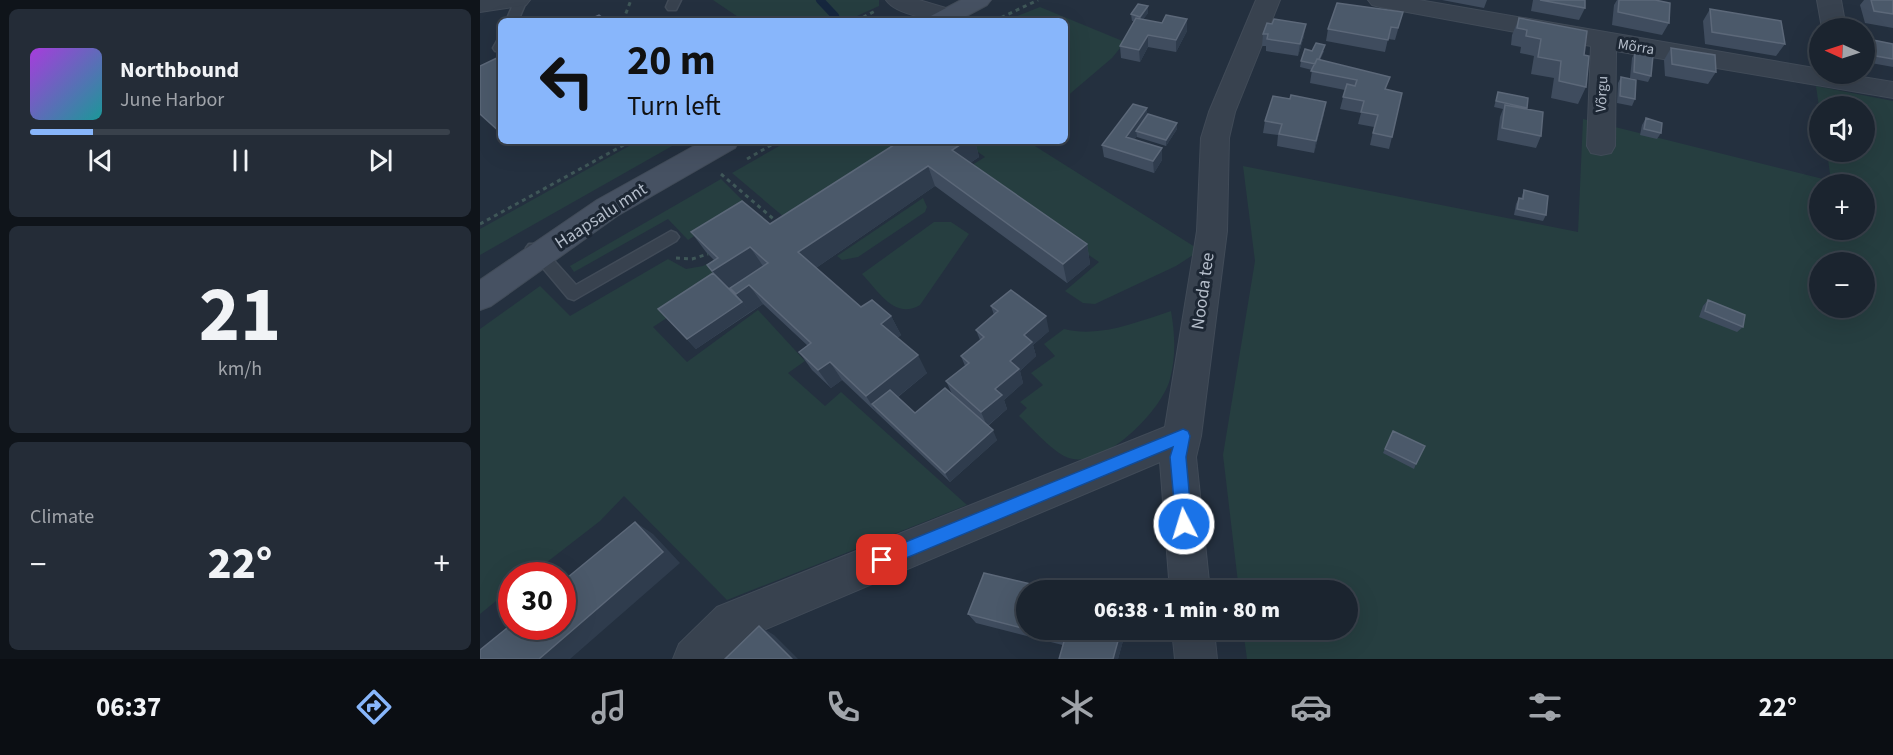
<!DOCTYPE html>
<meta charset="utf-8">
<style>
:root{--surface:#1b242f;--page:#242c37;--text:#f1f3f6;--muted:#a0a4aa;--line:#39414b;--accent:#88b6fb}
body{margin:0;font-family:"Source Sans 3",sans-serif;background:var(--page);color:var(--text);height:100vh;display:flex;flex-direction:column;font-size:22px;white-space:nowrap}
*{box-sizing:border-box;margin:0}
p{font-size:20px;color:var(--muted)}
.icon{flex:none;width:33px;height:33px;fill:none;stroke:currentColor;stroke-width:2;stroke-linecap:round;stroke-linejoin:round}
.map{position:relative;flex:1;overflow:hidden}
.details{display:flex;flex-direction:column;gap:9px;padding:9px;background:#0f141a;width:480px}
.details>*{flex:none}
.banner{position:absolute;left:18px;top:18px;width:570px;height:126px;border-radius:9px;box-shadow:0 6px 24px #0002,0 0 0 2px var(--line);background:#88b6fb;color:#111;overflow:hidden}
.needle{width:39px;rotate:273deg}
.tools{position:absolute;left:1329px;top:18px;display:grid;gap:12px}
.tools a{display:grid;place-items:center;width:66px;height:66px;border-radius:50%;background:var(--surface);box-shadow:0 6px 24px #0002,0 0 0 2px var(--line);font-size:30px}
.speed{position:absolute;left:18px;top:562px;display:flex;gap:12px;font-size:30px;font-weight:700;text-align:center}
.speed>*{display:grid;place-content:center;width:78px;height:78px;border-radius:50%;background:var(--surface);box-shadow:0 6px 24px #0002,0 0 0 2px var(--line);line-height:1}
.speed .limit{border:9px solid #d22;background:#fff;color:#111}
.pin{position:absolute;display:grid;place-items:center;width:51px;height:51px;color:#fff;margin:-26px;border-radius:12px;box-shadow:0 3px 9px #0006}
.me{position:absolute;width:66px;margin:-33px;rotate:355deg;stroke-linejoin:round;filter:drop-shadow(0 0 4px #0008)}
.turn{display:flex;align-items:center;gap:21px;height:126px;padding:0 30px;font-size:27px}
.turn .icon{width:78px;height:78px;stroke-width:2.5}
.turn b{display:block;font-size:42px;line-height:51px}
.big{font-size:45px;font-weight:800;line-height:1.1}
.details .widget{flex:1;display:flex;flex-direction:column;justify-content:center;gap:9px;min-width:0;padding:0 21px;border-radius:9px;background:var(--page)}
.details .dial{align-items:center;gap:0}
.dial b{font-size:78px;line-height:1}
.song{display:flex;align-items:center;gap:18px}
.cover{width:72px;height:72px;border-radius:9px;background:linear-gradient(135deg,hsl(280 70% 55%),hsl(180 70% 35%))}
.played{height:6px;border-radius:3px;background:linear-gradient(90deg,var(--accent) 15%,var(--line) 15%)}
.keys{display:flex;justify-content:space-around;direction:ltr}
.heat{display:flex;justify-content:space-between;align-items:center;font-size:33px;direction:ltr}
.trip{position:absolute;left:536px;top:580px;width:342px;height:60px;border-radius:30px;background:var(--surface);box-shadow:0 6px 24px #0002,0 0 0 2px var(--line);font-weight:800;line-height:60px;text-align:center}
.dock{display:flex;height:96px;justify-content:space-around;align-items:center;background:#0b0e13;color:var(--muted)}
.dock .icon{width:42px;height:42px}
.dock .current{color:var(--accent)}
.dock b{font-size:27px;color:var(--text)}
main{display:flex;flex:1;min-height:0}
.map>svg:first-child{display:block}
.green{fill:#263e40;fill-rule:evenodd}
.lines{fill:none;stroke-linecap:round;stroke-linejoin:round}
.stream{stroke:#16273e;stroke-width:8}
.service-casing{stroke:#414b58;stroke-width:3}
.minor-casing{stroke:#414b58;stroke-width:2}
.secondary-casing{stroke:#414b58;stroke-width:2}
.path{stroke:#3f5758;stroke-width:3;stroke-dasharray:4 4;stroke-linecap:butt}
.service{fill:#38424f;fill-rule:evenodd}
.minor{fill:#38424f;fill-rule:evenodd}
.secondary{fill:#465162;fill-rule:evenodd}
.wall{fill:#3f4c5e}
.shaded-wall{fill:#2f3c4d}
.building{fill:#4b596a;stroke:#5c6879;stroke-width:1.5}
.route{fill:#1a73e8;stroke:#114b97;stroke-width:1.5}
.labels{text-anchor:middle;dominant-baseline:central;stroke-width:6;stroke-linejoin:round;paint-order:stroke}
.far-street-label{font-size:15px;fill:#b4bdca;stroke:#1d2734}
.street-label{font-size:18px;fill:#b4bdca;stroke:#1d2734}
</style>
<main>
<section class="details">
<div class="widget">
<div class="song"><i class="cover"></i><div><b>Northbound</b><p>June Harbor</p></div></div>
<div class="played"></div>
<div class="keys"><svg class="icon" aria-label="previous" viewBox="0 0 24 24"><path d="M18 5L8 12l10 7zM5 5v14"/></svg><svg class="icon" aria-label="pause" viewBox="0 0 24 24"><path d="M8 5v14M16 5v14"/></svg><svg class="icon" aria-label="next" viewBox="0 0 24 24"><path d="M6 5l10 7-10 7zM19 5v14"/></svg></div>
</div>
<div class="widget dial"><b>21</b><p>km/h</p></div>
<div class="widget"><p>Climate</p>
<div class="heat"><a>−</a><b class="big">22°</b><a>+</a></div>
</div>
</section>
<div class="map">
<svg width="1413" height="659" viewBox="0 0 1413 659">
<rect width="100%" height="100%" fill="#24303f"/>
<path class="green" d="M233,0h166v6l-33,15h-102z
M560,7l85,35 -13,16 -47,40v-77h-60z
M1336,86l77,15v558h-646l-4,-29h104v-39h-108l-16,-136 32,-194 -12,-95 335,66 5,-113 248,62 -4,-29h37v-46l-45,1zM1340,184h44v46h-44zM1340,262h44v46h-44z
M158,141h43l-201,114v-26z
M308,141h119l-110,87 -65,-55z
M483,141h64l168,106 -2,8 -17,11 -81,38 -12,-1 -18,-12 34,-29 -135,-92 21,-13z
M241,179l25,25 -58,36 -20,-21 -94,53 -4,-6z
M443,198l4,9 -2,5 -67,45 -16,3 -5,-4z
M454,222h17l18,12 -49,71c-25,15 -41,-13 -58,-31z
M188,259l18,10 17,-3 8,-4 17,16 -75,49 34,35 71,-52 47,51 -17,12 37,33 16,-14 126,113 -240,95 -103,-104 -24,25 -71,55h-17l-1,13 -31,25v-285l60,-43 30,30z
M691,311c4,24 5,45 -1,68 -8,32 -71,96 -106,77 -15,-8 -32,-28 -45,-40l8,-8 -7,-6 23,-17 -12,-12 24,-17 -11,-12 20,-15c36,9 73,-7 107,-18z"/>
<g class="lines">
<path class="stream" d="M340,0l15,16"/>
<defs>
<path id="service" d="M35,0h12l-9,21h-12z
M189,0h12l-5,10h-8l-2,-3z
M21,40v11h-6l-2,-3 4,-7z
M191,231l5,2 3,4 -3,4 -102,59 -6,-2 -42,-50 3,-4h10l37,41z"/>
<path id="minor" d="M0,0h50l-4,5 -46,7z
M406,0h33l37,11 4,5 -4,5c-18,0 -59,-5 -70,-21z
M776,0h24l-45,112 -6,26 -2,93 -26,205 -5,21 14,134h-40l-10,-129 -413,175 -23,22h-51l6,-15 38,-37 448,-180 32,-196 4,-93 8,-26z
M888,0h51l401,69v5h24l49,8v16l-277,-47 -1,95 -4,7 -10,2 -10,-2 -4,-7 4,-100 -211,-39 -8,-2z
M1337,0h24l5,28h-24z
M692,630h42l3,29h-42z"/>
<path id="secondary" d="M481,0h30l-4,5 -30,16h-30l4,-5z
M223,141h36l-4,7 -118,68 -126,90 -11,4v-30l117,-80z"/>
</defs>
<use href="#service" class="service-casing"/>
<use href="#minor" class="minor-casing"/>
<use href="#secondary" class="secondary-casing"/>
<path class="path" d="M143,21l8,-21
M376,21l21,-11
M514,21l44,-21
M267,159l31,-18
M241,174l56,48
M0,224l151,-83
M196,258l16,1 16,-5"/>
<use href="#service" class="service"/>
<use href="#minor" class="minor"/>
<use href="#secondary" class="secondary"/>
</g>
<path class="wall" d="M962,0h45l-3,8z
M1053,0h52v8l-6,12 -48,-9z
M1137,0h38l14,23 -7,12 -50,-10 2,-20z
M1384,0h29v28l-28,-5 -5,-18z
M1230,9l75,35 -9,12 -71,-12 -2,-23z
M923,12l-8,28 -7,-1 -3,13 -59,-11 2,-12z
M668,13l-5,6 44,12 -11,21 -28,-5 -8,15 -19,-4 -1,-12 14,-25h-2l-1,-7z
M1039,18l65,37 2,32 -8,17 -27,-6 3,-20 -23,-4 3,-18 -14,-3 1,-6 -10,-2 1,-10z
M783,34l41,2 -6,20 -32,-5v-5h-4z
M1393,40l20,4v23l-22,-4 -3,-17z
M1191,48l45,24 -8,12 -43,-8 -1,-16z
M832,51h12l-4,9 67,30 5,47 -3,12 -19,-4 4,-18 -16,-3 3,-11 -21,-4 5,-19 -35,-7 2,-13 -12,-3 1,-6z
M1155,52l16,24 -3,6 -18,-4 2,-20z
M1141,77l14,22 -3,7 -15,-3 1,-20z
M1018,92l30,6 -2,11 15,27 -5,12 -39,-8 3,-23 3,-8 -9,-2z
M844,114l-10,39 -37,-7 1,-11 -15,-2 2,-12z
M667,116l30,7v6l-11,17 -29,-9v-1l-3,4 28,8v12l-8,13 -50,-16 -2,-12z
M1166,118l15,15 -4,6 -17,-4 2,-10z
M411,141h84l4,16 -9,6 117,81 3,20 -23,19 -132,-97 -119,82 45,39 30,9 10,19 -4,3 30,35 -29,24 17,16 37,-19 -6,-13 19,-15 -4,-10 19,-16 -4,-10 18,-15 -3,-9 58,25 -16,14 3,11 -16,15 3,12 -19,17 3,9 -19,17 9,14 -47,42 -108,-102 -11,8 -19,-18 -13,-18 9,-6 -45,-42 -67,45 -38,-40 55,-36 -6,-8 7,-5 -8,-8 -15,-20 79,-8 123,-78z
M1044,190l22,25 -3,6 -29,-6 2,-11 3,-6 2,1z
M1228,300l35,27 -6,5 -38,-15 4,-11z
M913,431l23,33 -2,5 -31,-16z
M546,591v39h100l-8,29 -142,-36 -8,-9z"/>
<path class="shaded-wall" d="M668,6v7l-7,10 -1,-6z
M707,19v12l-11,21v-12z
M826,24l-2,12 -6,20 2,-12z
M668,35v12l-8,15 -1,-12z
M846,102l-2,12 -10,39 2,-12z
M667,108v12l-11,11 1,5 -10,13 -1,-12z
M697,123v6l-11,17v-6z
M29,141h9l-6,3z
M486,141h9l4,16 -20,13 -7,-20z
M682,148v12l-8,13 -1,-12z
M448,166l7,20 -125,86 -12,-20z
M607,244l3,20 -23,19 -4,-19z
M270,247l13,19 -36,24 -15,-19z
M269,285l14,19 -13,8 -14,-18z
M262,302l8,10 -54,37 -9,-10z
M411,316l10,19 -10,7 -10,-18z
M566,316l3,15 -16,14 3,11 -16,15 3,12 -19,17 3,9 -20,17 -6,-14 43,-77z
M438,355l9,18 -47,38 -8,-7 5,9 -11,-17z
M350,362l12,18 -11,8 -13,-18z
M513,430l4,10 -47,42 -5,-9z
M155,522l18,12 27,29 -110,96h-31z
M279,626l15,9 24,24h-6z
M641,630h5l-8,29h-5z"/>
<path class="building" d="M1060,0h45v8z
M1139,0h36l15,3 -1,20 -51,-11z
M1391,0h22v14l-19,-3z
M857,3l66,9 -5,16 -7,-1 -3,13 -60,-11z
M658,4l10,2 -8,11 -9,-3z
M1230,9l71,12 4,23 -73,-12z
M119,15l8,6h-21z
M686,15l21,4 -11,21 -28,-5 -9,15 -19,-4 16,-28 26,5z
M1039,18l68,13 -3,24 5,1 -3,31 -27,-6 2,-20 -23,-4 3,-18 -15,-3 1,-6 -10,-2z
M794,19l32,5 -6,20 -33,-5 1,-5h-5l4,-11 5,1z
M1393,40l20,4v15l-17,-3z
M836,43l9,2 -6,14h-2l-2,5 -14,-3 4,-12 7,2z
M1191,48l44,7 1,17 -44,-8z
M1155,52l18,3 -2,21 -17,-4z
M21,56v77l-21,-19v-48z
M837,59l73,18 -5,12 17,4 -10,44 -19,-4 5,-18 -17,-3 3,-11 -21,-4 4,-13 8,2 2,-6 -46,-9z
M1141,77l15,3 -1,19 -15,-3z
M1018,92l30,6 -1,10 -31,-7z
M811,95l35,7 -10,39 -37,-7 3,-10 -17,-3 8,-25 17,3z
M653,104l14,4 -21,29 36,11 -9,13 -51,-16z
M1025,105l38,7 -2,24 -39,-8z
M668,114l29,9 -11,17 -30,-9z
M1166,118l16,5 -1,10 -17,-4z
M413,141h73l-14,9 135,94 -24,20 -135,-98 -130,86 63,55 11,-7 19,16 -10,8 37,31 -52,41 -36,-34 -12,8 -19,-18 12,-9 -62,-58 -13,9 -6,-6 38,-25 -18,-16 -38,24 -5,-6 11,-7 -27,-26 51,-31 28,23 127,-81z
M1044,190l24,6 -2,19 -29,-6 2,-11 4,1z
M233,273l29,29 -55,37 -29,-30z
M531,290l35,26 -22,19 8,7 -22,19 9,8 -24,20 7,6 -21,17 -35,-31 23,-18 -8,-7 23,-19 -8,-7 22,-19 -7,-5z
M1228,300l37,15 -2,12 -38,-16z
M465,388l48,42 -48,43 -73,-69 18,-14 25,23z
M913,431l32,15 -9,18 -31,-15z
M155,522l28,30 -124,107h-59v-9l32,-26v3h50v-45z
M504,573l76,18h-34v38l-58,-15z
M279,626l33,33h-67z
M552,630h89l-8,29h-54l6,-21z"/>
<path class="route" d="M703,429l5,2 2,5 -4,21 6,67 -2,5 -6,3 -6,-3 -2,-5 -6,-67 3,-10 -291,121 -6,-2 -2,-6 2,-6z"/>
<g class="labels">
<g class="far-street-label">
<text transform="translate(1156 47) rotate(9)">Mõrra</text>
<text transform="translate(1122 94) rotate(-87)">Võrgu</text>
</g>
<g class="street-label">
<text transform="translate(121 216) rotate(-33)">Haapsalu mnt</text>
<text transform="translate(723 291) rotate(-82)">Nooda tee</text>
</g>
</g>
</svg>
<div class="tools">
<a><svg class="needle" viewBox="-14 -14 28 28"><path d="M0-13l5 13h-10z" fill="#e53935"/><path d="M0 13l5-13h-10z" fill="#a0a4aa"/></svg></a>
<a><svg class="icon" aria-label="sound" viewBox="0 0 24 24"><path d="M4 9h4l5-4v14l-5-4H4zM17 9q2 3 0 6"/></svg></a>
<a>+</a>
<a>−</a>
</div>
<div class="speed"><div class="limit">30</div></div>
<div class="pin" style="left:402px;top:560px;background:#d93025"><svg class="icon" aria-label="arrive" viewBox="0 0 24 24"><path d="M6 21V4h12l-3 4 3 4H6"/></svg></div>
<svg class="me" style="left:704px;top:524px" viewBox="-20 -20 40 40"><circle r="17" fill="#1a73e8" stroke="#fff" stroke-width="3"/><path d="M0-11L8 9 0 5-8 9z" fill="#fff"/></svg>
<div class="trip">06:38 · 1 min · 80 m</div>
<div class="banner">
<div class="turn"><svg class="icon" aria-label="left" viewBox="0 0 24 24"><path d="M17 20v-9H6M10 6l-5 5 5 5"/></svg><div><b>20 m</b>Turn left</div></div>
</div>
</div>
</main>
<nav class="dock">
<b>06:37</b>
<svg class="icon current" aria-label="directions" viewBox="0 0 24 24"><path d="M12 3l9 9-9 9-9-9zM9 14v-3h6M13 9l2 2-2 2"/></svg>
<svg class="icon" aria-label="music" viewBox="0 0 24 24"><path d="M9 18V5l10-2v13"/><circle cx="6" cy="18" r="3"/><circle cx="16" cy="16" r="3"/></svg>
<svg class="icon" aria-label="phone" viewBox="0 0 24 24"><path d="M5 4h4l2 5-3 2q2 4 5 5l2-3 5 2v4C11 20 4 13 5 4z"/></svg>
<svg class="icon" aria-label="climate" viewBox="0 0 24 24"><path d="M12 3v18M4 7l16 10M4 17L20 7"/></svg>
<svg class="icon" aria-label="car" viewBox="0 0 24 24"><path d="M5 17H2v-5l4-1 3-4h7l3 4 3 1v5h-3M9 17h6M6 11h13"/><circle cx="7" cy="17" r="2"/><circle cx="17" cy="17" r="2"/></svg>
<svg class="icon" aria-label="filters" viewBox="0 0 24 24"><path d="M4 7h16M4 17h16"/><circle cx="9" cy="7" r="2"/><circle cx="15" cy="17" r="2"/></svg>
<b>22°</b>
</nav>
